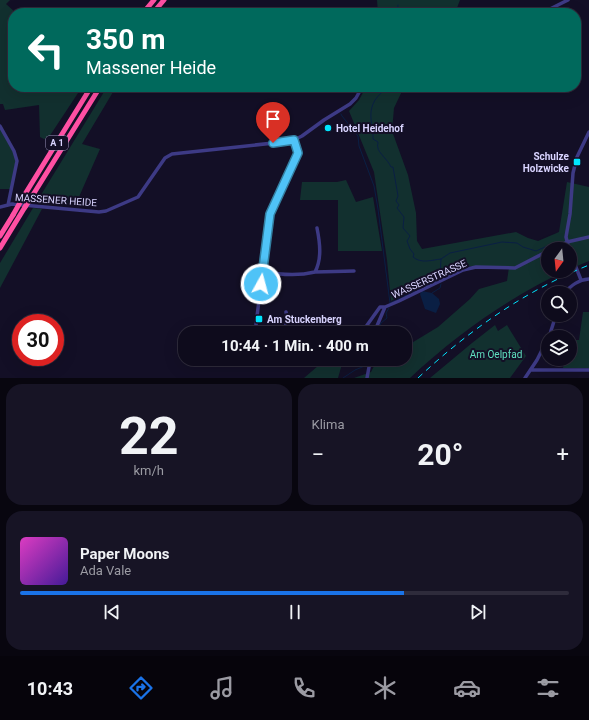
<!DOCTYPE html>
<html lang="de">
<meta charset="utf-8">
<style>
:root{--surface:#0e0b1c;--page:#171425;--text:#f1f3f6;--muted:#9b9ba3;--line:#2e2b3b;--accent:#1a73e8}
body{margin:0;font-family:Roboto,sans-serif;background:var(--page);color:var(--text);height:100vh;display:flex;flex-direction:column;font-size:15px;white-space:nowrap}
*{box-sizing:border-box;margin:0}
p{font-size:13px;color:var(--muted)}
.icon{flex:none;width:22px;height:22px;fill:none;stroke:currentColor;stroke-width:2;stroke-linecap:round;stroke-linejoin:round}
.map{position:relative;height:378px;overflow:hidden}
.sheet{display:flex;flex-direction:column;gap:6px;padding:6px;background:#08060f;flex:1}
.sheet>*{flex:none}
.hud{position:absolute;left:8px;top:8px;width:573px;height:84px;border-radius:16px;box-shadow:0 4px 16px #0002,0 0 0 1px var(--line);background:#00695c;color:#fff;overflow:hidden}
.needle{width:26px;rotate:195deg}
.tools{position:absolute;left:541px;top:242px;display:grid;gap:8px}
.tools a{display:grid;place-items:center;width:36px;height:36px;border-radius:50%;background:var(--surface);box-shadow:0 4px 16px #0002,0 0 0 1px var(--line);font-size:20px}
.speed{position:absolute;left:12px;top:314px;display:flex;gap:8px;font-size:20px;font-weight:700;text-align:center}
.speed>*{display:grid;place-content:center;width:52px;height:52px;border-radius:50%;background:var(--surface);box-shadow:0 4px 16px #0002,0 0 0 1px var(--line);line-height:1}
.speed .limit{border:6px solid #d22;background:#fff;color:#111}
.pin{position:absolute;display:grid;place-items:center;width:34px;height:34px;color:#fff;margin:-41px -17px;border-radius:50% 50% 50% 0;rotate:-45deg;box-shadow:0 0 4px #0007}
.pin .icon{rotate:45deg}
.me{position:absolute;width:44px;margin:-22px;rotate:7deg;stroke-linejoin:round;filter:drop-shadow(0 0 3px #0008)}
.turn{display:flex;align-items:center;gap:14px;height:84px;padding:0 12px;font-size:18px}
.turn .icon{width:52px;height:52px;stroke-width:2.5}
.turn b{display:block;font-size:28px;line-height:34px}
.big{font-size:30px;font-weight:700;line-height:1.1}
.sheet .tile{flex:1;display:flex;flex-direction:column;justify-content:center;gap:6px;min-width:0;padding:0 14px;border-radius:16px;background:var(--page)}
.sheet .dial{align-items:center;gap:0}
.dial b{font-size:52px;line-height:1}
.song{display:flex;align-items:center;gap:12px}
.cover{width:48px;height:48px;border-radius:6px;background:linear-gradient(135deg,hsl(310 70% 55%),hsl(260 70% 35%))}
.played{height:4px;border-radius:2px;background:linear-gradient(90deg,var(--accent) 70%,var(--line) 70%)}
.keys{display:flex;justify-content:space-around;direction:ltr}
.heat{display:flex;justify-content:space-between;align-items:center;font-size:22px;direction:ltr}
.sheet .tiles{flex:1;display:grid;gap:6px;grid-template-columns:1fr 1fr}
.tile:last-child{grid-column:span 2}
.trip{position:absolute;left:178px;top:326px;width:234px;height:40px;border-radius:16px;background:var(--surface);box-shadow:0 4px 16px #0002,0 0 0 1px var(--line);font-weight:700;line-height:40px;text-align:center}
.tabs{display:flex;height:64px;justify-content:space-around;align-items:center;background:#06040b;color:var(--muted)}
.tabs .icon{width:28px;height:28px}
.tabs .active{color:var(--accent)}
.tabs b{font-size:18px;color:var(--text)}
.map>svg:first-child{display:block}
.green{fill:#12302f}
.water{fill:#0a1f44}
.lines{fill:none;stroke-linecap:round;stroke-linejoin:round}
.stream{stroke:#0a1f44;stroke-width:1}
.minor{stroke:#3d3a85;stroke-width:3.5}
.highway{stroke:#ff4fa3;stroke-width:5}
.rail{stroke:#00e5ff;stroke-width:1;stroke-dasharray:6 5;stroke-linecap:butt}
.highway-bridge{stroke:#ff4fa3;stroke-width:5}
.route-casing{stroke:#337fa1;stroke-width:10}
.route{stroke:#4fc3f7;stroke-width:7}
.poi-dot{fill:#00e5ff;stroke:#130f26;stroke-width:1.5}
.labels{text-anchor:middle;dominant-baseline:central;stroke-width:4;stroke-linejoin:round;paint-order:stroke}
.shield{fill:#130f26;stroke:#9e99be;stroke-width:1}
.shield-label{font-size:9px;font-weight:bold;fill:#d9d4ff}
.poi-label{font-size:10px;font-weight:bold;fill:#d9d4ff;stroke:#130f26;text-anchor:start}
.street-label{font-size:10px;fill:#d9d4ff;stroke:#130f26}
.park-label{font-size:10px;fill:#5fe0c0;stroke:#130f26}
</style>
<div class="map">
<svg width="589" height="378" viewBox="0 0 589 378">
<rect width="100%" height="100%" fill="#130f26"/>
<path class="green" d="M0,0h10l-4,4 10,9h-3v74h69l-33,50 -5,2 -4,-2 -1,-32 -34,5 -2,-6h-3z
M377,0h83l-5,13h-33c-5,-7 -10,-6 -18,-5v5h-14l1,-4 -13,4z
M107,87h9l-34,57 18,5 -25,57 -39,-3z
M366,87h38l-10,21 -2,23 16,44 8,38 1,28 5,8 94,-17 12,6 10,3 21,-9 8,-50 22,5v74l-19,8v-20h-22v22h17c-57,27 -109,64 -155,107h-56l17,-6 5,-10 7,-3h22v-12l33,-20 32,-28 9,-10 28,-8 2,-14 -39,-1 -28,13 -1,-2 -14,5 -36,19 -4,-41 -13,-88 -25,-61 10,-11z
M0,127l13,24 3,10 -6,28h-10z
M346,180l10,22 17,-5 9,54h-44v-51h-38l2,-18h35z
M33,208l9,1 -42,79v-25z
M583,312h6v56h-26l2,-9h5v-19h9z
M495,325l3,6 9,-6 19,31 -16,22h-80l42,-35z
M326,359h26l-10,5 -4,14h-34z"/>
<path class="water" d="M422,291l10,2 7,6 1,5 -4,9 -11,-4 -5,-15z"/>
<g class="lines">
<path class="stream" d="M397,13l1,-8
M341,114l1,2 16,20 1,10 15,40 4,23 12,94 50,-24 1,-20c-9,1 -20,5 -28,-2l1,-3 -4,-5 -3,-8 3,-5 -7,-8 1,-11 -7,-9 2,-3 -3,-4 2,-5 -5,-29h-2c-3,-7 -13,-15 -13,-19 -1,-2 0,-4 0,-6l-5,-3v-6l-1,-1c0,-12 -4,-20 3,-32 3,-5 8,-7 10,-13
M441,259l9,-6 52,-11 15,1 6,4 13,4 18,-8
M432,293l8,-5 1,-4
M377,333l4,-10 6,-5 -1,-5 3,-5
M405,348l8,-5
M370,364c4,-3 11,-3 16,-5
M343,378l12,-8 12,-5"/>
<path class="minor" d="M542,13l26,-13
M0,126l14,25 3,10 -9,44
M0,207l12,-3 87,8 7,-1 32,-14 27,-39 7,-4 111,-12 11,-2 8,-4 22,-16 26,-16 6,-6 6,-11
M553,249l14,-7 22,-5
M569,249l-3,-12 4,-23 3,-41 4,-16 12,-25
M570,252l11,28
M263,271c17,4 35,5 52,1 7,-13 5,-29 2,-44
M315,272l39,-1
M564,293c8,-8 14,-13 25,-14
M255,333l14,-115 7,-19 21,-43 1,-6 -4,-10
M285,333l2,-17 -1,-4
M340,333l25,-5 15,-21h5l14,-6 64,-31 13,-3 39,1 33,-17
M374,333l11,-26
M549,337l7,-22
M531,370h58
M367,378l2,-11 -2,-8
M525,378l12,-18 11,-22"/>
<path class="highway" d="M143,13l11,-13
M153,13l11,-13
M31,198l69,-111
M22,199l69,-112
M0,236l13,-21
M0,248l25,-41"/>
<path class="rail" d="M418,378c50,-47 107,-87 171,-113"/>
<path class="highway-bridge" d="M25,207l6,-9
M13,215l9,-16"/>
</g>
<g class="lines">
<defs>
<path id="route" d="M261,284l9,-70 28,-61 -4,-13 -21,3"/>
</defs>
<use href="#route" class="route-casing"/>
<use href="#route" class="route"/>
</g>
<g class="poi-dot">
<circle cx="328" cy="128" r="4"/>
<rect x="573" y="158" width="8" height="8" rx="2"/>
<rect x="255" y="315" width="8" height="8" rx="2"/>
</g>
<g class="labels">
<rect class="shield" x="46" y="136" width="22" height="14" rx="3"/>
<g class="shield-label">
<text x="57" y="143">A 1</text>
</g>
<g class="poi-label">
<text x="336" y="128">Hotel Heidehof</text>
<text x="569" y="156" text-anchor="end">Schulze<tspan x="569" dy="12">Holzwicke</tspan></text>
<text x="267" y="319">Am Stuckenberg</text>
</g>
<g class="street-label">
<text transform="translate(56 200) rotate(4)">MASSENER HEIDE</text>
<text transform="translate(429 279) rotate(-24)">WASSERSTRASSE</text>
</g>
<g class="park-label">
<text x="496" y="354">Am Oelpfad</text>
</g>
</g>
</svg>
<div class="tools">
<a><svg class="needle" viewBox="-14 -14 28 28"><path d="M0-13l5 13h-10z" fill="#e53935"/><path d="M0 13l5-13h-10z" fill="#9b9ba3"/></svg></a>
<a><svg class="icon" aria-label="search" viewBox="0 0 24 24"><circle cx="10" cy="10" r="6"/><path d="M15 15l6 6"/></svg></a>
<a><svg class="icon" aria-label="layers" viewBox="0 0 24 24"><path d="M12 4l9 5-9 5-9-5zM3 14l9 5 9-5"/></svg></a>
</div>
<div class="speed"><div class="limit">30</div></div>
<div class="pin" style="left:273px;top:143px;background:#d93025"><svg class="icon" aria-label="arrive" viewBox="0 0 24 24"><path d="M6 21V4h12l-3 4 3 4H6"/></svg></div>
<svg class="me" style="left:261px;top:284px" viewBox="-20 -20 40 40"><circle r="17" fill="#4fc3f7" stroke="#fff" stroke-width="3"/><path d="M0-11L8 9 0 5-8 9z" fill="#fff"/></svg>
<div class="trip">10:44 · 1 Min. · 400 m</div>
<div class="hud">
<div class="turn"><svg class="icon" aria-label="left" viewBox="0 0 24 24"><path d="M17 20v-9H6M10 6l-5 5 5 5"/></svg><div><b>350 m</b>Massener Heide</div></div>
</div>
</div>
<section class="sheet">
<div class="tiles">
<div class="tile dial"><b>22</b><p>km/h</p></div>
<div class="tile"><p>Klima</p>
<div class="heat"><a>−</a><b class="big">20°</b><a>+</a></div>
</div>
<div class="tile">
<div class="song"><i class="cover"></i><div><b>Paper Moons</b><p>Ada Vale</p></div></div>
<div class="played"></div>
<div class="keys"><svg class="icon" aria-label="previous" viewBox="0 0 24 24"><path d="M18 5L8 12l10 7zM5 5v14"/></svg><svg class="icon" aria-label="pause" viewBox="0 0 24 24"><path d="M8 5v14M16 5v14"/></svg><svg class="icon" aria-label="next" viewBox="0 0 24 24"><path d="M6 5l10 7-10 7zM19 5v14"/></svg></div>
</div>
</div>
</section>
<nav class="tabs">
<b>10:43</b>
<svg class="icon active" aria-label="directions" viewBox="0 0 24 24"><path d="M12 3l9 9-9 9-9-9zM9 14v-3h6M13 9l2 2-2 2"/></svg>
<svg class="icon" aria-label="music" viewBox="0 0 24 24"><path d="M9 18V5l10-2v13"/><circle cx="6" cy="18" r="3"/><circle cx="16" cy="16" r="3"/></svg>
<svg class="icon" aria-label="phone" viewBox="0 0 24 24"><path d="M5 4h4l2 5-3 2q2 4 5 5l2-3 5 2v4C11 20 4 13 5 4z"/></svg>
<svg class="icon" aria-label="climate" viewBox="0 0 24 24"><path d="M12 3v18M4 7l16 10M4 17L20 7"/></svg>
<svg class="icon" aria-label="car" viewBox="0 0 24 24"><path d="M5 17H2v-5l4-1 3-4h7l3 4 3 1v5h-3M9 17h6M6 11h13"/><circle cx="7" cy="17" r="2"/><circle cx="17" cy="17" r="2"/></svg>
<svg class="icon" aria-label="filters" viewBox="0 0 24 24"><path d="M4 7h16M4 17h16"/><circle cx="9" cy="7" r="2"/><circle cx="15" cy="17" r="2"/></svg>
</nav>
